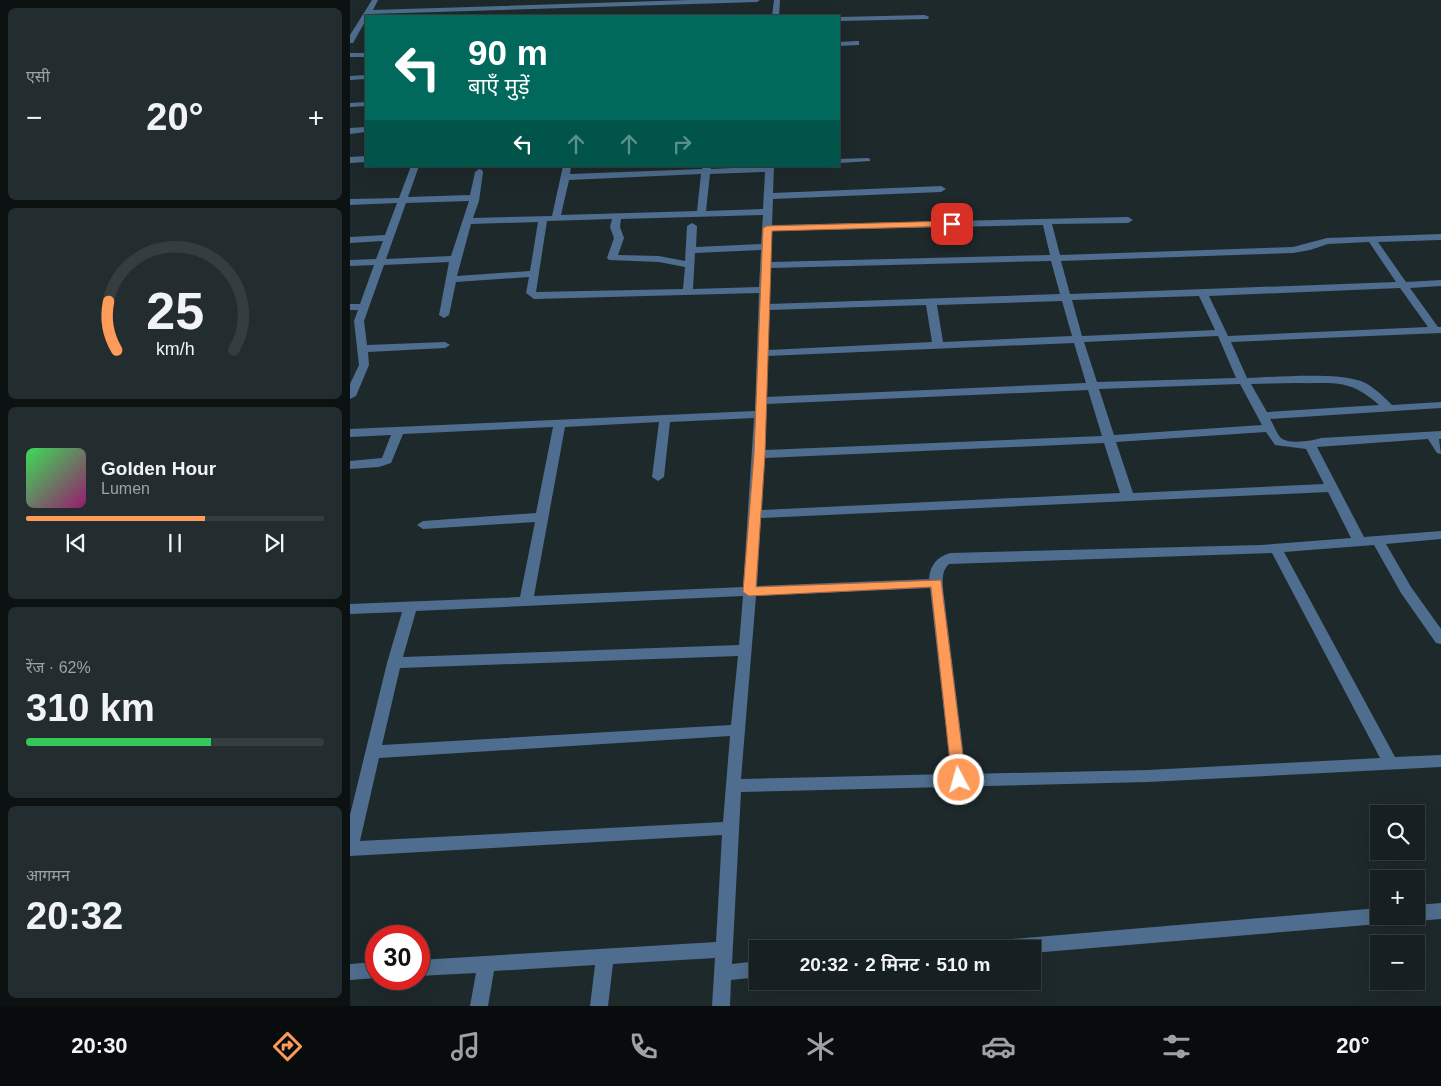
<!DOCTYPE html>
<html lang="hi">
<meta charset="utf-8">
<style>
:root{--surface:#161f21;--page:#232c2e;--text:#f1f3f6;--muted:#9ea2a5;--line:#353d3f;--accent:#ff9b59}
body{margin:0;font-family:Arial,"Noto Sans Devanagari",sans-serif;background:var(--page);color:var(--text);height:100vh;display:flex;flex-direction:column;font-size:19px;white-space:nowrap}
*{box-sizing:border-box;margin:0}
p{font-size:16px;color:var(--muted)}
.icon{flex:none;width:28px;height:28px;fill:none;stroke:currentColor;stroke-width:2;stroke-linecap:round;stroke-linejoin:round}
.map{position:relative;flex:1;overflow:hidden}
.drawer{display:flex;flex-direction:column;gap:8px;padding:8px;background:#0c1112;width:350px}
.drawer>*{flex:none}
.hud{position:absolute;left:15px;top:15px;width:475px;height:152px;border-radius:0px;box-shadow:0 5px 20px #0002,0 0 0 1px var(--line);background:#00695c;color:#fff;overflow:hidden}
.fabs{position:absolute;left:1020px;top:805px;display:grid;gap:10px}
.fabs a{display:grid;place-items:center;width:55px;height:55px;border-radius:0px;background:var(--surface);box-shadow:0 5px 20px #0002,0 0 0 1px var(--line);font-size:25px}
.speed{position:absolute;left:15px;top:925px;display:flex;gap:10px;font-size:25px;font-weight:700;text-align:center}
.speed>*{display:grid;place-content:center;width:65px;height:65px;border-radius:50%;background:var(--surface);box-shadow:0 5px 20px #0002,0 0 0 1px var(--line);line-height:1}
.speed .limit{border:8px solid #d22;background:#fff;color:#111}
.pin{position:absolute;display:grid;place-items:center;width:42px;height:42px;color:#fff;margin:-21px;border-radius:10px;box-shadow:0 2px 8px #0006}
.me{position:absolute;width:55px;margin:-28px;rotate:354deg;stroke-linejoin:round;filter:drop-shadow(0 0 4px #0008)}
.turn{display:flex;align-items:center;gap:18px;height:105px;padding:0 20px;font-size:22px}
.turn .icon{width:65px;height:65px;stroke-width:2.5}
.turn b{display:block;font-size:35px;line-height:42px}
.lanes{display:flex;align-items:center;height:48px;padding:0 20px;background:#0003;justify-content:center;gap:25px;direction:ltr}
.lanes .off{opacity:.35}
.big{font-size:38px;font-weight:600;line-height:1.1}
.drawer .card{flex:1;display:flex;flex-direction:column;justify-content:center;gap:8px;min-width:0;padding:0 18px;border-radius:8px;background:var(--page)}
.drawer .dial{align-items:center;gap:0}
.dial svg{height:130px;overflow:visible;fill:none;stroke:var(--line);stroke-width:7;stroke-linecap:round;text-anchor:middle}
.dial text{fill:var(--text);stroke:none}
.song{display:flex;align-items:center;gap:15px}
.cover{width:60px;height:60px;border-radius:8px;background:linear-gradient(135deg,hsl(130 70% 55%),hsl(320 70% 35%))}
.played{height:5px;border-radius:2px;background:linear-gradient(90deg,var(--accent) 60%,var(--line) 60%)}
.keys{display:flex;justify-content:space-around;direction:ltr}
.heat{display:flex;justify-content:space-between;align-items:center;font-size:28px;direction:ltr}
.charge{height:8px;border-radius:4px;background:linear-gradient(90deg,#34c759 62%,var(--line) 0)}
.trip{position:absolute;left:399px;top:940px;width:292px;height:50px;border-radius:0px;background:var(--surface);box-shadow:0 5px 20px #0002,0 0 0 1px var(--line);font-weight:600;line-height:50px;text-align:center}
.tabs{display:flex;height:80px;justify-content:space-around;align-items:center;background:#090c0d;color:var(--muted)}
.tabs .icon{width:35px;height:35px}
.tabs .active{color:var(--accent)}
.tabs b{font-size:22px;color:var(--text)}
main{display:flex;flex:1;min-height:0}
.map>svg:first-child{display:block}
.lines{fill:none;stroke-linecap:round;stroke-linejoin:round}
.lane{fill:#4f6d8e;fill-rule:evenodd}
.street{fill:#4f6d8e;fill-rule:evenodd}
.route{fill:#ff9b59;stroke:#a6653a}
</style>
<main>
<section class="drawer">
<div class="card"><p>एसी</p>
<div class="heat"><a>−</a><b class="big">20°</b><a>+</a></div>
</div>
<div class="card dial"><svg viewBox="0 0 100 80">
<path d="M14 69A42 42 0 1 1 86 69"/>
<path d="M14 69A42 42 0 0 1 9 39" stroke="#ff9b59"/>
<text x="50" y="56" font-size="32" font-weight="700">25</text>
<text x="50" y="72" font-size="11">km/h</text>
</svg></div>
<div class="card">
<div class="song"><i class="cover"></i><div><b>Golden Hour</b><p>Lumen</p></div></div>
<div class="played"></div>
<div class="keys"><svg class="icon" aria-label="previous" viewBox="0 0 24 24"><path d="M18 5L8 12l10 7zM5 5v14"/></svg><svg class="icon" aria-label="pause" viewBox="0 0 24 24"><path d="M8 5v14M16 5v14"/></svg><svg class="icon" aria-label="next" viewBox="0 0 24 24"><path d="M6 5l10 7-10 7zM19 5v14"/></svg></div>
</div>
<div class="card"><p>रेंज · 62%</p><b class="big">310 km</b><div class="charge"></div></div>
<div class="card"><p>आगमन</p><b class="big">20:32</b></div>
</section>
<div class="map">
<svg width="1091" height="1006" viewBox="0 0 1091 1006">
<rect width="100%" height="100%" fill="#1e292c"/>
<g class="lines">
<path class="lane" d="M518,158l2,1v2l-31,2v-4z"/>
<path class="street" d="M22,0h6l-5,10 316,-10h71l-3,2 -387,12 -4,2v4l-13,23h-3v-8z
M424,0h6l-1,16h-7z
M575,15l4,2 -1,2 -89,2v-4z
M506,41h3v4l-20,1v-4z
M0,53h16v4h-16z
M16,75v4l-16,1v-4z
M16,102v4l-16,1v-4z
M16,127v5l-16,2v-6z
M16,156v6l-16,1v-6z
M61,166h8l-11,31 62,-2 5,-23 4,-3 3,1 1,2 -4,29 -6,17 79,-2 11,-50h8l-1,8 132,-5 1,-3h8v3l63,-3 -1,27 168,-7 5,3 -5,3 -168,7 -1,26 356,-8 5,3 -5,3 -76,1 8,31 233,-8 34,-9 114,-4v6l-63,2 28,40 35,-2v6l-31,2 28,39h3v6l-210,9 16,36c30,-1 87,-6 114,3 12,5 22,15 31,24l49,-3v6l-171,11c4,6 6,13 10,18 7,8 32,4 41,1l120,-7v8h-2l2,15 -4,-1 -9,-14 -111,8 47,90 77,-6v8l-55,5 25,43 30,42v15l-5,-1 -35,-50 -27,-48 -90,7 111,205 46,-2v12l-293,15 -407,10 -9,172 26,-3v16l-27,3 -1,26h-18l3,-48 -102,6 -5,42h-18l5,-41 -101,6 -6,35h-18l6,-33 -57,3v-16l297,-18 6,-107 -372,21v-41l37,-152 15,-51 -52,2v-10l170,-7 15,-75 -112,7 -6,-4 6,-4 113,-8 17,-86 -150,7 -12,29 -12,4 -29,2v-8l32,-3 9,-23 -41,2v-8l405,-18 4,-118 -225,6 -8,-6 3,-16 -73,5 -7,33 -5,3 -5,-3 10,-53 -65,3 -20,56 3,24 78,-3 5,3 -5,3 -77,4 1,13 -13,31 -6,3v-15l9,-19 -5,-44 4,-11h-8v-6h10l14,-39 -24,1v-6l26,-1 7,-18 -33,2v-6l35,-2 12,-32 -47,2v-6l49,-1zM415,172l-2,37 -57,2 4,-37zM351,174l-4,37 -136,4 8,-35zM119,201l-18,55 -65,3 20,-56zM413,215l-2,29 -65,3 1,-21 -5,-3 -5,3 -2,35 -26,-5 -41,-1 6,-17 -4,-11 1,-8zM262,219l-2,8 4,11 -7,20 2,2 50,2 26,5 -2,22 -147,3 11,-71zM188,222l-8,49 -73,5 14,-52zM693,225l7,30 -280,7 2,-31zM1019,242l27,40 -326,12 -9,-33 232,-8 17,-3 18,-6zM411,250l-2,37 -66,2 2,-36zM701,261l9,33 -291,10 1,-36zM1050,288l28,39 -200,9 -19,-40zM849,296l16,34 -133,6 -10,-36zM712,301l10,35 -129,6 -6,-37zM576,305l6,37 -164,8 1,-40zM868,336l18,42 -139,4 -13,-40zM724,343l12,40 -320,14 1,-41zM946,383c38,1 53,-5 83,22l-112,7 -16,-28zM890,384l22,41 -148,10 -15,-46zM738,390l14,46 -337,14 1,-46zM404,418l-11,169 -209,9 31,-169 94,-5 -7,55 6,4 6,-4 6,-55zM916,432l9,13 31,4 18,35 -191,9 -17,-51zM754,443l16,50 -358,17 3,-52zM978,492l23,46 -90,7 -311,8c-13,4 -20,12 -21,26l-172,7 4,-68zM922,553l108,205 -232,12 -182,4 -22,-177c-1,-11 -4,-25 5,-33zM580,588l21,186 -210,5 15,-183zM393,596l-4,49 -336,12 13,-46zM388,656l-7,69 -349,20 18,-77zM380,736l-7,86 -363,19 19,-83z
M1091,903v16l-25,2 -7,-5h7v-11z
M1029,908v8h8l-2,5 -6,3 -347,29v-4h-53l3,-6 6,-2z
M26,962v16l-26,2v-16z"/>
</g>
<path class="route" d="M602,221l4,3 -1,2 -183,5 -7,223 -9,133 185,-7 25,200 -2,4 -5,2 -5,-2 -2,-4 -21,-193 -182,9 -6,-4 11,-138 9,-226 4,-2z"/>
</svg>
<div class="fabs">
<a><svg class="icon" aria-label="search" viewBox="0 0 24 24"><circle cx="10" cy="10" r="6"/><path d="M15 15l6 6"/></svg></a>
<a>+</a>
<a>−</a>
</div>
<div class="speed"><div class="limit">30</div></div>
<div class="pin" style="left:602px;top:224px;background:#d93025"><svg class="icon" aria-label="arrive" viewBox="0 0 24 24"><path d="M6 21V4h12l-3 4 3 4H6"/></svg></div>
<svg class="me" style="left:609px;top:780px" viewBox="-20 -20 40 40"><circle r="17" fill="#ff9b59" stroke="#fff" stroke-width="3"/><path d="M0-11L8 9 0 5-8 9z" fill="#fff"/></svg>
<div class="trip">20:32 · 2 मिनट · 510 m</div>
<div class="hud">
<div class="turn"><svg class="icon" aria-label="left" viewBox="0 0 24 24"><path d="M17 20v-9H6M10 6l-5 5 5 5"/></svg><div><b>90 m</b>बाएँ मुड़ें</div></div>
<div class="lanes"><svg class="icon" aria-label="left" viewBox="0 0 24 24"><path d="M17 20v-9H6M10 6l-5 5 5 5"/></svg><svg class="icon off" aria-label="ahead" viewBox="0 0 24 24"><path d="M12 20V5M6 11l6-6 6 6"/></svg><svg class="icon off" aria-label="ahead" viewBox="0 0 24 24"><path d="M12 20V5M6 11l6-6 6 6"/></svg><svg class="icon off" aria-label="right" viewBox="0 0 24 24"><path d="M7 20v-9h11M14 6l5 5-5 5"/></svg></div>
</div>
</div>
</main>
<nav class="tabs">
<b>20:30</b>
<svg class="icon active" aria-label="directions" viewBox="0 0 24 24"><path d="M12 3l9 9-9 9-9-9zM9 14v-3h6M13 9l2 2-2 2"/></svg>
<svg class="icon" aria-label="music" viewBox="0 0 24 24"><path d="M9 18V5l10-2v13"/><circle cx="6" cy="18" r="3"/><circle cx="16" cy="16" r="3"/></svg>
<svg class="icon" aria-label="phone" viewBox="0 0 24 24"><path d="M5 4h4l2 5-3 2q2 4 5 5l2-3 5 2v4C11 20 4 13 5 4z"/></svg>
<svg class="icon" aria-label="climate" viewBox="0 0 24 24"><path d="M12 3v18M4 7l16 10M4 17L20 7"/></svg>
<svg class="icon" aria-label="car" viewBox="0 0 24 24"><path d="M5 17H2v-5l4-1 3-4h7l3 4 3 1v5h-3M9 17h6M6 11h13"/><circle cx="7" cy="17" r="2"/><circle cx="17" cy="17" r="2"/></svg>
<svg class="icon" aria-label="filters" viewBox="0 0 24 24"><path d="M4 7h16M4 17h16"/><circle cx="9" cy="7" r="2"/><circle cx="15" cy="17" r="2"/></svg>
<b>20°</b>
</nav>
